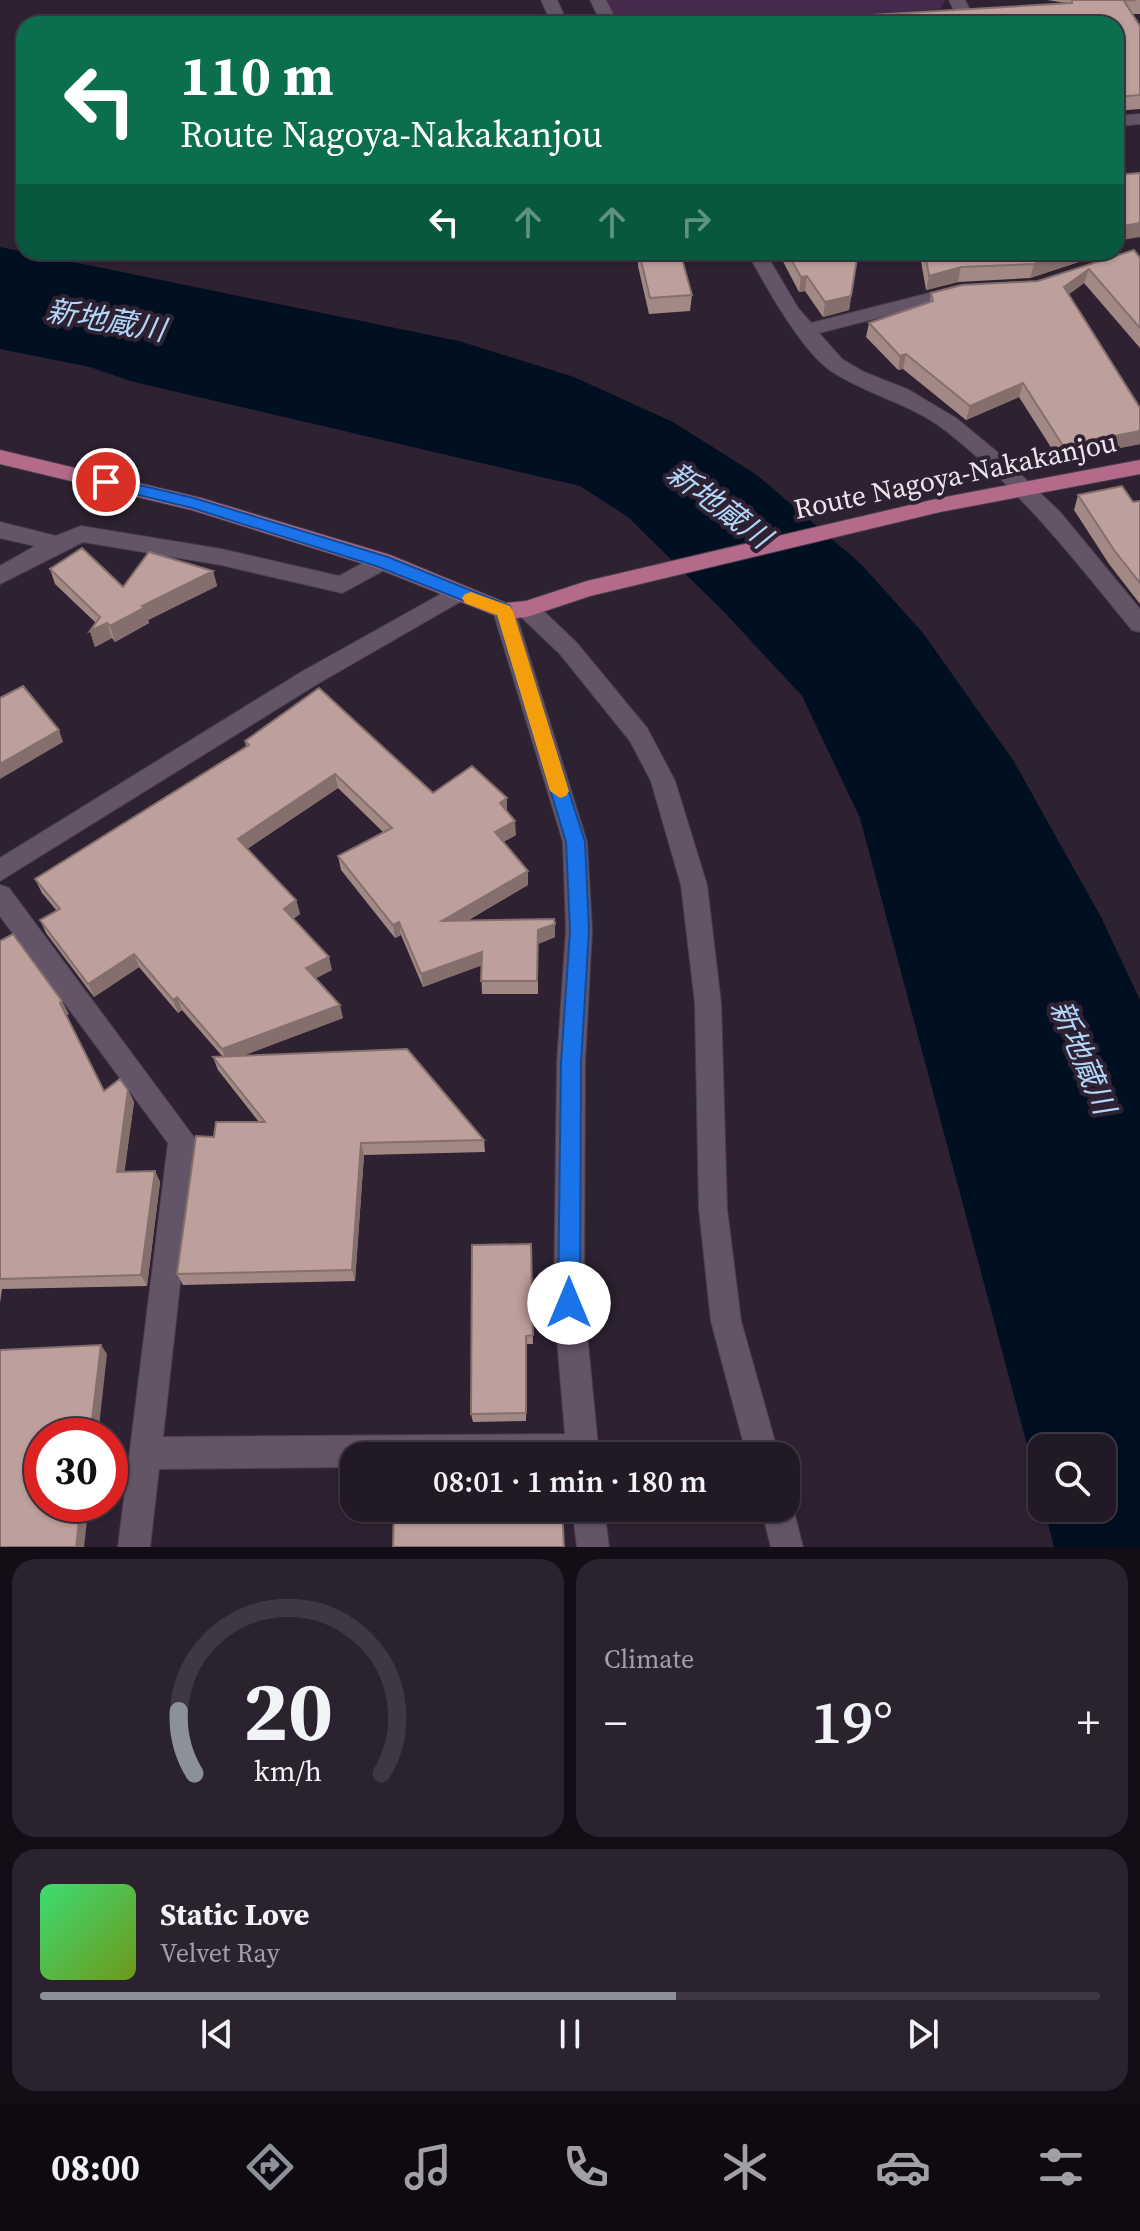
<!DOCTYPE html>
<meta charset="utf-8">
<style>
:root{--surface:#221926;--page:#2a222e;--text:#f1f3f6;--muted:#a2a0a7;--line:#3f3843;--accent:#8c9099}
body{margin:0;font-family:"Source Serif 4","Noto Sans JP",serif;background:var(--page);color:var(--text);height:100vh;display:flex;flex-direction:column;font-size:30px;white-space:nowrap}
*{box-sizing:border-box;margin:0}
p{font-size:26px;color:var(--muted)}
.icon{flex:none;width:44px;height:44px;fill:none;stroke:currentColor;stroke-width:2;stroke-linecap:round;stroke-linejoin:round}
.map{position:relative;height:1547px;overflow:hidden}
.drawer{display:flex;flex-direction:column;gap:12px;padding:12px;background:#130e15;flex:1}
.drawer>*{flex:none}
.hud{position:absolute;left:16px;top:16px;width:1108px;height:244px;border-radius:24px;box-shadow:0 2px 6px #0004,0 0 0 2px var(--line);background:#0b6e4f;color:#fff;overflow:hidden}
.buttons{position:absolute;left:1028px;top:1434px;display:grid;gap:16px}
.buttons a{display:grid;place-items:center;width:88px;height:88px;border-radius:16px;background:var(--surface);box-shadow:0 2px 6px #0004,0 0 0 2px var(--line);font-size:40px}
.speed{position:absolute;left:24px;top:1418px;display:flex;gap:16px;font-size:40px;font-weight:700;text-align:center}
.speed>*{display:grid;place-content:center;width:104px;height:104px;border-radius:50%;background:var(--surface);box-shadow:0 2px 6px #0004,0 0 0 2px var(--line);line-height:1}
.speed .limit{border:12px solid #d22;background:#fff;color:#111}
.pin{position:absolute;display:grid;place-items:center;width:68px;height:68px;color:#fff;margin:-34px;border:4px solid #fff;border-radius:50%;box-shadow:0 2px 8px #0007}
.me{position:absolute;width:88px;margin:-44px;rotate:0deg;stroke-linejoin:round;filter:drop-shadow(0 0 6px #0008)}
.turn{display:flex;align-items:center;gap:28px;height:168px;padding:0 32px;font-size:36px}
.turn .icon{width:104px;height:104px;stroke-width:2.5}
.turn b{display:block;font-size:56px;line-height:68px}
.lanes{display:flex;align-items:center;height:76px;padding:0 32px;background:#0003;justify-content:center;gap:40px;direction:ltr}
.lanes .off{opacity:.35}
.big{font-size:60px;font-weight:600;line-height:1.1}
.drawer .widget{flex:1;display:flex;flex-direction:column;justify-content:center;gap:12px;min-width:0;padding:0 28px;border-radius:24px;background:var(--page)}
.drawer .dial{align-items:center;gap:0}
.dial svg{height:208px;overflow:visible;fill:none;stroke:var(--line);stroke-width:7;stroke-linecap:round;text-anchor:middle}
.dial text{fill:var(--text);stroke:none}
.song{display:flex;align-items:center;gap:24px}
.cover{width:96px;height:96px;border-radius:12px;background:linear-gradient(135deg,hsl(140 70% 55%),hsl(80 70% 35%))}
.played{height:8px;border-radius:4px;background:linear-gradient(90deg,var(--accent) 60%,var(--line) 60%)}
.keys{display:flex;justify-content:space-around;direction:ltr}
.heat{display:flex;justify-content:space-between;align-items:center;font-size:44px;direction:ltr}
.drawer .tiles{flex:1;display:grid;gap:12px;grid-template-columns:1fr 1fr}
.widget:last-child{grid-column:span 2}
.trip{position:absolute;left:340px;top:1442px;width:460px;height:80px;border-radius:24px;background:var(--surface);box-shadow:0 2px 6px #0004,0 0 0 2px var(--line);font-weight:600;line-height:80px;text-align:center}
.tab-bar{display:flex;height:128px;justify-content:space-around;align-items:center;background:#0e0a0f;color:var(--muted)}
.tab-bar .icon{width:56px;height:56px}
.tab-bar .current{color:var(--accent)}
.tab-bar b{font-size:36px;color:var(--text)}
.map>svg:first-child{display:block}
.green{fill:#452a4c}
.water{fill:#001021}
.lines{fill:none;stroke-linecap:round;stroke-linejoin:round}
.minor-casing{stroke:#4a3f4d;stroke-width:2}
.major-casing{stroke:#4a3f4d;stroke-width:2}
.minor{fill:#645468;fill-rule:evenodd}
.major{fill:#b46b8a;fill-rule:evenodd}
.wall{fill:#a38985}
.shaded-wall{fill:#846f6c}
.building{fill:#bd9f9b;stroke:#846f6c;stroke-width:2}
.route{fill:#1a73e8;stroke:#114b97;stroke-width:2}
.slow{fill:#f59e0b}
.labels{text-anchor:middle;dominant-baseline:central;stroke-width:8;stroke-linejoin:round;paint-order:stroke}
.street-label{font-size:28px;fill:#eee5f0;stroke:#2e2132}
.water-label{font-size:30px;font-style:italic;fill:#b0d6f9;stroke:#2e2132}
</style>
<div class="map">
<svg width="1140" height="1547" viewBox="0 0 1140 1547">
<rect width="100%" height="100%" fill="#2e2132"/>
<path class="green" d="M606,0h338l1,1 -5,8 -202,15h-121z"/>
<path class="water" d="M0,247l459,94 115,36 99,45 84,53 104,89 62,69 90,127 88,157 39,83v547h-86l-10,-39h58v-60h-60v53l-182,-683 -58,-122 -75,-81 -99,-98 -48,-31 -450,-105 -40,-14 -90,-18z"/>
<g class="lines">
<defs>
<path id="minor" d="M541,0h16l11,24h-16z
M590,0h16l12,24h-16z
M949,0h16l12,24h-16z
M1140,114v10l-24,2v-10z
M747,252h18l33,56 13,15 150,-38 7,2 2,4 -2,4 -149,38 23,26 22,13 45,18 47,28 40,33 64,61 80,97v23l-8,-2c-58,-71 -114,-143 -187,-200 -35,-27 -78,-35 -114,-59 -31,-22 -65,-85 -84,-119z
M0,522l56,14 25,-10 140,23 118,27 43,-23 8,2 3,6 -3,6 -48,26 -121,-28 -138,-23 -83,42v-18l35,-20 -35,-8z
M457,585l8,2 3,6 -3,6 -146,84 -319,198v-23l303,-187z
M527,601l8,2 41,39 71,86 28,53 32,104 14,118 6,206 14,112 38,135h-32l-36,-135 -12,-112 -4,-206 -14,-118 -30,-104 -21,-40 -70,-87 -41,-39 -3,-6 3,-6z
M504,603l8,2 3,6 72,231 5,88 -7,133 -1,240 15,153h-245v11l-195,2 -9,78h-32l50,-404 -168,-227v-31l9,3 187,252 -33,297 402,-3 -11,-131 3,-240 9,-133 -3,-88 -70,-231 3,-6z
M786,1496l7,12 10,39h-32l-10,-39h25z
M572,1508h32l5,39h-32z"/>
<path id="major" d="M0,450l201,48 189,57 116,48 20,-2 61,-20 353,-83 200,-38v14l-200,38 -350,84 -63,21 -23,2 -130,-52 -182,-57 -192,-46z"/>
</defs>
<use href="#minor" class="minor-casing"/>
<use href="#major" class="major-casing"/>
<use href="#minor" class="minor"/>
<use href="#major" class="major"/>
</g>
<path class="wall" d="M1047,0h93v14h-8l8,12v83l-24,2v-87h-347v-3l297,-18z
M1134,250l6,8v90l-56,-65 -15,11 71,114v36l-81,16 -40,-63 -53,23 -63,-51 -5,1 -32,-33 3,-14 61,-21 1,-9 107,-12z
M638,252h42l12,43 -2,16 -41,3 -11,-48z
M778,252h331l-79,26 -72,4 -32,8 -5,-29 -63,-8 -9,57 -26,7 -18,-26 -6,1z
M1078,495l55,7 7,-1v103l-31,-40 -35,-54z
M50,569l73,18 90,-16 4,15 -69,34 1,3 -34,19 -3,-4 -17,9 -5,-16 6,-8 -41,-39z
M245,741l188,52 74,19 9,23 -13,7 25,43 -61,36 88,16 -17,7v50h-56l-1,-29 -58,22 -22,-52 -6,3 -54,-68 -3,-14 45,-24 -45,-44 -91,61 49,51 4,14 -7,5 39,51 -16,8 27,40 -102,38 243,84 1,12 -121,3 -9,126 -172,4 -6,-11 37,-137 45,-15 -41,-52 -5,-13h10l-41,-47 -4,3 -39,-46 -45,30 -48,-64 -6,-13 17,-9 -15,-18 -7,-14 211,-132z
M0,941l69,73 -3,1 38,76 24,-1 6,12 -10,70 31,-1 5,11 -13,104 -145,3 -2,14z
M531,1244l2,100h-7v77l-53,1 -2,-8z"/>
<path class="shaded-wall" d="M1140,223v14l-18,3 -3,9 -3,1v-16l2,-7z
M1069,252h40l-79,26 4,-14z
M961,267l-3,15 -32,8 3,-14z
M1089,269l-5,14 -24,18 4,-14z
M807,276l-2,15 -6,1 2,-15z
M851,296l-2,14 -26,7 2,-15z
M906,354l-3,15 -5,1 2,-14z
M1023,383l-4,14 -53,23 4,-14z
M1140,431v13l-81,16 4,-14z
M213,571l4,15 -69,34 1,3 -34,19 -5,-16 32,-20z
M107,623l5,15 -17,9 -5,-16z
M59,730l4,12 -63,37v-15z
M335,774l3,14 -97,65 -3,-14z
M507,798v14l-7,-9z
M515,821l1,14 -20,11 -1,-14z
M528,871v14l-85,49 -1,-13z
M296,900l4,14 -13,9 -3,-14z
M399,922l2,13 -6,3 -2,-13z
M555,924v13l-17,7v50v-64z
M482,952l1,13 -60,22 -2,-13z
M134,954l5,13 -45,30 -6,-13z
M329,957l3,13 -22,11 -4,-13z
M177,997l5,13 -4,3 -5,-13z
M62,1001l7,13 -3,1 -6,-12z
M340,1005l3,13 -116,44 -5,-13z
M128,1090l6,12 -11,81 -6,-11z
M361,1143l3,12 -9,126 -3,-11z
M155,1171l5,11 -13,104 -6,-11z
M101,1345l6,9 -9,82h-8z
M81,1504h8l-5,43h-8z
M432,1508h3v24l-4,-12z"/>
<path class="building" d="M1072,0h64l-12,1 16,25v69l-24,2v-73h-346l-1,-3 303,-18z
M1140,173v50l-22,4 5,7 -7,3v-62z
M1134,250l6,8v70l-51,-59 -25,18 76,121v23l-77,15 -40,-63 -53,23 -64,-52 -6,2 -31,-33 64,-22 -2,-8 31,-8 76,-4z
M639,252h41l12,43 -42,3z
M787,252h71l-7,44 -26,6 -18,-26 -6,1z
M925,252h144l-35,12 -73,3 -32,9z
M1122,486l11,16 7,-1v82l-26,-33 -36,-55z
M82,548l41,39 26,-35 64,19 -71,35 2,2 -34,18 -3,-3 -17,8 10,-14 -50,-48z
M23,686l36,44 -59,34v-66z
M319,688l114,105 39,-27 35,32 -7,5 15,18 -20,11 33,39 -86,50 112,-2 1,5 -17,6 -1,51h-56l1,-29 -61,22 -22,-52 -6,3 -55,-69 54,-28 -57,-54 -97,65 58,61 -12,9 45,48 -23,11 34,37 -118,44 -45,-52 -4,3 -39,-46 -46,30 -48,-64 20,-11 -25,-30 214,-134 -4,-4z
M13,934l49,67 -2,2 44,88 16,-12 8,11 -11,82 38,-1 -14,104 -141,4v-338z
M407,1049l77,91 -123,3 -9,127 -175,4 19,-138 18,1 2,-15h49l-52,-65z
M531,1244l2,91 -7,1v77l-55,1 1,-169z
M101,1345l-11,91h-48v68h39l-5,43h-76v-197z
M394,1508h38l-1,12 75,-3v-9h56l2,39h-171z"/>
<path class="route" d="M106,477l88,21 194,59 122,49 75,236 4,88 -8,133 -1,240 -3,8 -8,3 -8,-3 -3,-8 3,-240 9,-133 -4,-88 -69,-228 -121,-48 -184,-58 -91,-22v-8z"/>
<path class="slow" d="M471,592l39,14 3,5 56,180 -3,5 -6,2 -10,-7 -53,-176 -32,-12 -3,-5 3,-4z"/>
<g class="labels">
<g class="street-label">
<text transform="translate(955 475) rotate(-12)">Route Nagoya-Nakakanjou</text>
</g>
<g class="water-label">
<text transform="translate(106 320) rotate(10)">新地蔵川</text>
<text transform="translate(719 505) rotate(37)">新地蔵川</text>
<text transform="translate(1083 1057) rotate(67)">新地蔵川</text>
</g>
</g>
</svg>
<div class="buttons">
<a><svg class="icon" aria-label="search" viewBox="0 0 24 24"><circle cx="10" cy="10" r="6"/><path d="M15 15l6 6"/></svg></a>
</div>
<div class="speed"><div class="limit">30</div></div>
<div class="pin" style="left:106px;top:482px;background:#d93025"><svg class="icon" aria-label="arrive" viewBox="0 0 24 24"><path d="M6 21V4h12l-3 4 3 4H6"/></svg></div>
<svg class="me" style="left:569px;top:1303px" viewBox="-20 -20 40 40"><circle r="19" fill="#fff"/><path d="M0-13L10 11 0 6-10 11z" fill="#1a73e8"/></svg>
<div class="trip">08:01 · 1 min · 180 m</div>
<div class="hud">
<div class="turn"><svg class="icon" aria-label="left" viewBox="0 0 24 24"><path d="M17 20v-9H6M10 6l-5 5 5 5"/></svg><div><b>110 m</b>Route Nagoya-Nakakanjou</div></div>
<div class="lanes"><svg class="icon" aria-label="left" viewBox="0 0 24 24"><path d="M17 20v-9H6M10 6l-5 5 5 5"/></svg><svg class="icon off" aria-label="ahead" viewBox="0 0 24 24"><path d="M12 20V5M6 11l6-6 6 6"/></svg><svg class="icon off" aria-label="ahead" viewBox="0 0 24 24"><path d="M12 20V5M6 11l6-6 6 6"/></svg><svg class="icon off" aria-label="right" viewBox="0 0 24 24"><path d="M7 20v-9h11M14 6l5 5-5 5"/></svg></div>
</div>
</div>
<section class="drawer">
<div class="tiles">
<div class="widget dial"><svg viewBox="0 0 100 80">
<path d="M14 69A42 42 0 1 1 86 69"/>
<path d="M14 69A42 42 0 0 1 8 45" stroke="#8c9099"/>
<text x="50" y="56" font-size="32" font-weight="700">20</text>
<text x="50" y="72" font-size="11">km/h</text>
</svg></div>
<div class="widget"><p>Climate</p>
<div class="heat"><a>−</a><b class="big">19°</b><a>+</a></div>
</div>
<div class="widget">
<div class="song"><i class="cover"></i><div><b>Static Love</b><p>Velvet Ray</p></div></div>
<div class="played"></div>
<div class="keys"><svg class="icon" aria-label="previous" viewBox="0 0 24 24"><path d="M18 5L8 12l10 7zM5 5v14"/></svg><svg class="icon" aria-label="pause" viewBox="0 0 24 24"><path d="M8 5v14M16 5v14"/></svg><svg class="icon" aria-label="next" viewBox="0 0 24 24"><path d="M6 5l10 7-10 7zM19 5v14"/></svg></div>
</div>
</div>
</section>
<nav class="tab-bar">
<b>08:00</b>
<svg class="icon current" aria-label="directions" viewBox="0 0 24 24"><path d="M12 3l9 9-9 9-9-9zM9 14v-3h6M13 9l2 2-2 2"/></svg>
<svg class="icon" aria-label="music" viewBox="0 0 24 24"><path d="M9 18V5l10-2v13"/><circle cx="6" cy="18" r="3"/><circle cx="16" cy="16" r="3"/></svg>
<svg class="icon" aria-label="phone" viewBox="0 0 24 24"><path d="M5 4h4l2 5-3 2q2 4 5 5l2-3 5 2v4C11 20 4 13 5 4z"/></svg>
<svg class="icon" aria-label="climate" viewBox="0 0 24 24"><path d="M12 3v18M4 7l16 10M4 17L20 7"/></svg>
<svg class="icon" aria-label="car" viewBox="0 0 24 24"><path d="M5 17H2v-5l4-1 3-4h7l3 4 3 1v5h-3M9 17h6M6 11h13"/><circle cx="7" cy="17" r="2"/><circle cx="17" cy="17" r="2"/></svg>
<svg class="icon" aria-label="filters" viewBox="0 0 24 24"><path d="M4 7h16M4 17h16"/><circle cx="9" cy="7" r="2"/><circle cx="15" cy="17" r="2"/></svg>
</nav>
